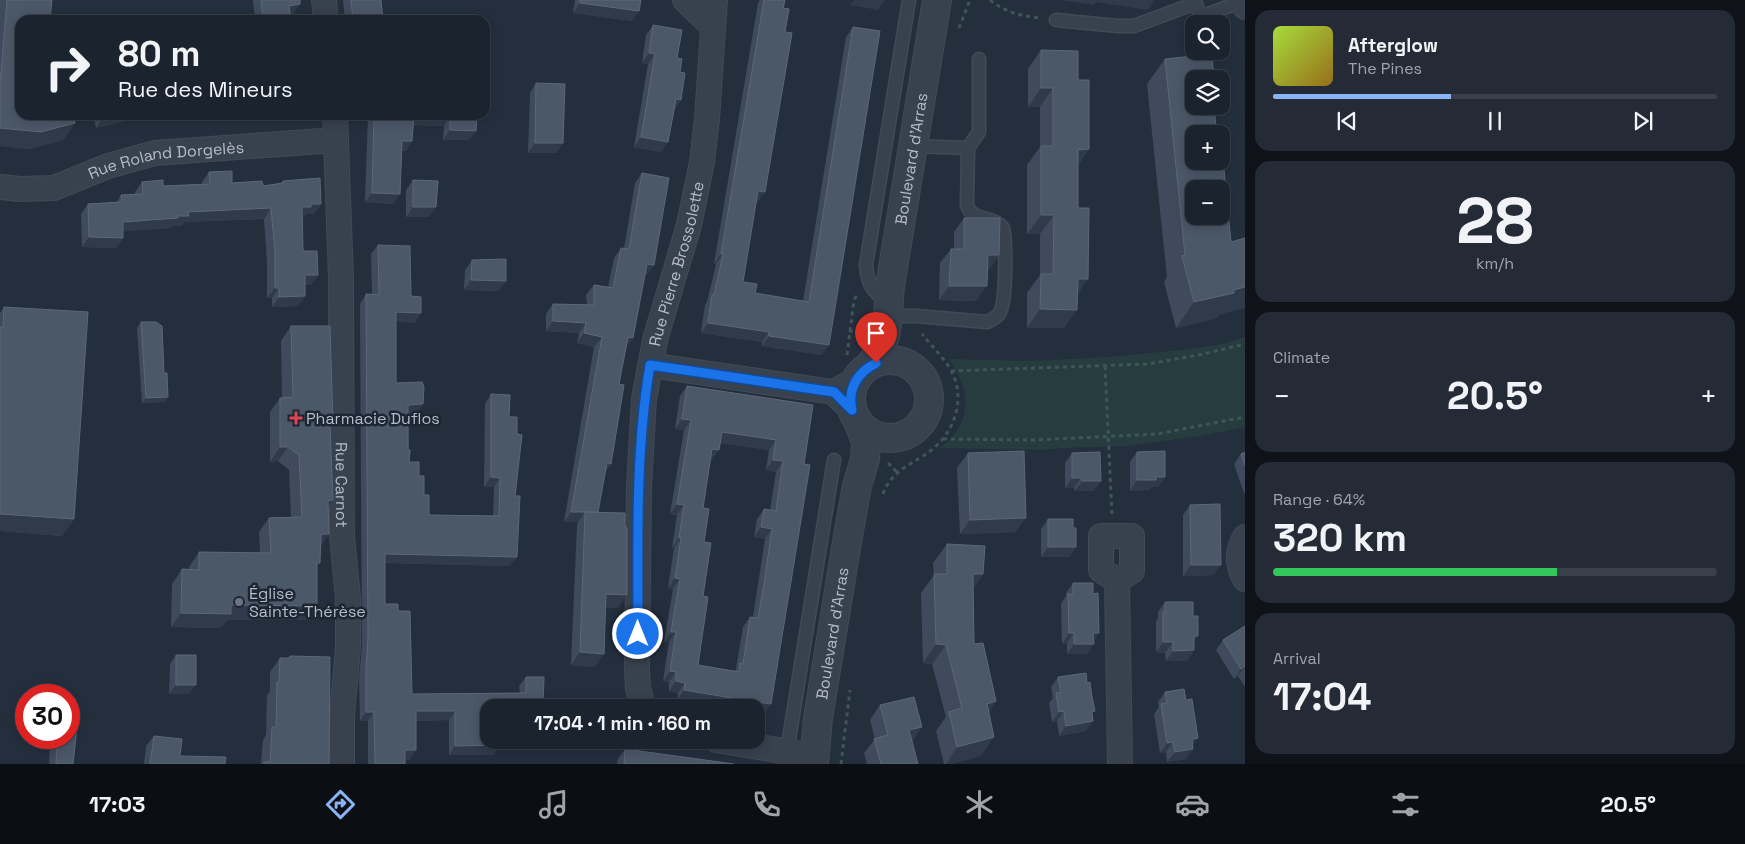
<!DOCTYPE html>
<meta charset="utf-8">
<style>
:root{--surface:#1b232e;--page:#242b36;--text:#f1f3f6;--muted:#a0a4aa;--line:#39404a;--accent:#8ab4f8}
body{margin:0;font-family:"Space Grotesk",sans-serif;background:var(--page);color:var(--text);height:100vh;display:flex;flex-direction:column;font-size:19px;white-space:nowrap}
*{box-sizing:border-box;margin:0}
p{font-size:16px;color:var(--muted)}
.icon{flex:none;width:28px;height:28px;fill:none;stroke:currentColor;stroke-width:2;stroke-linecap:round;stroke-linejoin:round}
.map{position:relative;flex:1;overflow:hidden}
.drawer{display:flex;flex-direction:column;gap:10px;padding:10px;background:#0f1319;width:500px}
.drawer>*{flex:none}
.banner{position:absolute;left:15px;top:15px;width:475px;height:105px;border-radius:15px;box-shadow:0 2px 12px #0003,0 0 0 1px var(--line);background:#1b232e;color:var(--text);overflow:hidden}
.buttons{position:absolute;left:1185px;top:15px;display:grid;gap:10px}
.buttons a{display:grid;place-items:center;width:45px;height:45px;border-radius:10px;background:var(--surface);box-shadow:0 2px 12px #0003,0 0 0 1px var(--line);font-size:25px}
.speed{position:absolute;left:15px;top:684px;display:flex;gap:10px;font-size:25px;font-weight:700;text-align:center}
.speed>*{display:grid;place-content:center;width:65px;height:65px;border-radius:50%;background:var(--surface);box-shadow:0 2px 12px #0003,0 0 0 1px var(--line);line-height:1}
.speed .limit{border:8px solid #d22;background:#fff;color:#111}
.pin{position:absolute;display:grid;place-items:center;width:42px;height:42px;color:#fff;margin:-51px -21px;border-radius:50% 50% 50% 0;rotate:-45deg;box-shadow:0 0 5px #0007}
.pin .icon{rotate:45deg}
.me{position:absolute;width:55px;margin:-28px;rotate:0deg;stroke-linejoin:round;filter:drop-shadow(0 0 4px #0008)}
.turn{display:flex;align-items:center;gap:18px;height:105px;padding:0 20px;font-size:22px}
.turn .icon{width:65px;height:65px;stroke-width:2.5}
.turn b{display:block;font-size:35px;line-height:42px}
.big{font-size:38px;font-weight:700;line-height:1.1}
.drawer .tile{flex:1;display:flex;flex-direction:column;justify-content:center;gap:8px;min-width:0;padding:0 18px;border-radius:15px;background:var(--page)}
.drawer .dial{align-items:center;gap:0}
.dial b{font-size:65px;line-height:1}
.song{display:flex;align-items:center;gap:15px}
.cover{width:60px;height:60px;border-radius:8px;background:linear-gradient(135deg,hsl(80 70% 55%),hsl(40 70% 35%))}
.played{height:5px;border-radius:2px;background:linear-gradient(90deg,var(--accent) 40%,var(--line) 40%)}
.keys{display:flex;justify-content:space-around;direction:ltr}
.heat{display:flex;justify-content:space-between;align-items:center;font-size:28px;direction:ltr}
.charge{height:8px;border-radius:4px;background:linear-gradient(90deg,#34c759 64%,var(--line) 0)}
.trip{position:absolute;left:480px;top:699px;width:285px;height:50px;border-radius:15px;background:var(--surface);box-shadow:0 2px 12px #0003,0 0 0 1px var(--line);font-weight:700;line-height:50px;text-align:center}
.dock{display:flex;height:80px;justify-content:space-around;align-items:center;background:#0b0e12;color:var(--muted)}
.dock .icon{width:35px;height:35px}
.dock .selected{color:var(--accent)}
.dock b{font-size:22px;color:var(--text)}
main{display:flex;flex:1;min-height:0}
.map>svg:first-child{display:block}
.green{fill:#263c3f}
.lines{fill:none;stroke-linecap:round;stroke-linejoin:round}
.service-casing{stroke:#414a57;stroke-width:15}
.minor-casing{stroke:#414a57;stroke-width:26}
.tertiary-casing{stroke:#414a57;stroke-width:30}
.path{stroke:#3f5557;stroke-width:3;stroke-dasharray:4 4;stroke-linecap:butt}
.service{stroke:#38414e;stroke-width:12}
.minor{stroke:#38414e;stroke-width:24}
.tertiary{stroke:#38414e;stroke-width:28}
.wall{fill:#3f4b5c;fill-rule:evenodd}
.shaded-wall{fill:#2f3b4b}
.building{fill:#4b5868;stroke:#5c6777;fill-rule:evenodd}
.route-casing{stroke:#114b97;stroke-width:12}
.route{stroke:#1a73e8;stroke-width:9}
.health-dot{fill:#e0444e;stroke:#1d2633;stroke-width:2}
.worship-dot{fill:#6b7280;stroke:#1d2633;stroke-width:2}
.labels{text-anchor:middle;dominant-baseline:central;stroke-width:5;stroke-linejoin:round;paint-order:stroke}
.street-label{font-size:16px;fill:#b4bcc9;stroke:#1d2633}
.poi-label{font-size:16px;fill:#b4bcc9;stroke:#1d2633;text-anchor:start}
</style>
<main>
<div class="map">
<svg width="1245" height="764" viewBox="0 0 1245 764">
<rect width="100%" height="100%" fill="#242f3e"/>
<path class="green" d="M1245,337v90l-45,9 -72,10 -65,2 -20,2 -103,-2c4,-4 11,-8 14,-13 20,-26 11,-52 -5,-76l81,2 79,-4 81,-8 31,-5z"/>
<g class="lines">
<defs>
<path id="service" d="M1194,0l7,17 41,-16
M1056,20l62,6h16l62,-23
M912,146l56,2
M888,303c-16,-13 -20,-17 -22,-38l43,-265
M889,316h27l71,6c4,-2 9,-4 12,-8 8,-10 7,-73 4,-86 -9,-12 -32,-7 -36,-23l1,-57 11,-16v-73
M785,764l49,-304"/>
<g id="minor">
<path d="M324,0l2,20"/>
<path d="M685,0l28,27"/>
<path d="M1242,0l3,7"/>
<path id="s1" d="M335,115l6,163 1,258 6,62v49l-6,69v48"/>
<path id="s2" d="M0,187l20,2 34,-1 54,-22 47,-13 181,-13"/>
<path d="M650,365l183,27 19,18"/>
<path d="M833,392l23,-12"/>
<path d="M1101,536h31v35l-15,10 -16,-11z"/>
<path d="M1245,537c-8,14 -8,28 0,42"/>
<path d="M1117,581l3,183"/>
<path id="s3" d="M643,708l-5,-20 -1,-17 2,-185 5,-87 11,-59 34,-115 13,-63 5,-43 8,-119"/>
<path d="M716,740l98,16"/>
</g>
<g id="tertiary">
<circle cx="890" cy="399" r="39"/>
<path id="s4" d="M870,365c21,-27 17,-48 20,-79l47,-286"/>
<path id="s5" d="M814,764l4,-46 30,-182 9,-50 8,-27 1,-18 -7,-17"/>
</g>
</defs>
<use href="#service" class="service-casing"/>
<use href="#minor" class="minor-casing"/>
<use href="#tertiary" class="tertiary-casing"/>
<path class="path" d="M990,0c15,12 31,16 50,18
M959,28l11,-28
M849,331l12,1
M847,355l7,-55 3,-5
M1105,366l7,149
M951,371l197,-7 51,-9 46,-11
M943,439l92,1 122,-6 88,-17
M888,463l9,9
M883,494c8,-22 25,-28 43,-40 29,-19 42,-57 23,-87 -8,-12 -18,-22 -27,-33
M841,764l9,-74"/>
<use href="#service" class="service"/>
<use href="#minor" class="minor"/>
<use href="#tertiary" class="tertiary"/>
</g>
<path class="wall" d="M0,0h52l-32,115h128l-52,13 -3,-13 -19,5 1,3 -12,17 -34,9 -29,-3z
M253,0h47v4l-7,10 -3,1 1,5h-36z
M343,0h38l2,20h-38z
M575,0h66l-9,21 -59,-8z
M760,0h25l-28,203 -1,-1 -13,80 12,11 48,8 43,-264 7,-10 -31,328 -60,-9v-4l-61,-9 4,-28 2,-3 9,-38h-2l44,-261z
M653,25l24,33 3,14 1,28 -7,10 -6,32 -7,10 -27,-5 14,-83 -6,-1 4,-28z
M1041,50l37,30 11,69 -11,16 -1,129 -13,34h-37v-35l13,-18v-41h-13v-69l13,-18v-40h-12v-38z
M1165,59l29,20 25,236 -2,3 -41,10 -12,-46 3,-5 -20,-193z
M536,83l27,60 -7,10h-28l2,-60z
M368,115h109l-1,16 -7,9h-26l1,-14 -31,-1 -1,16 -6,10h-4l-2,43 -7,10 -28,-2z
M209,172l23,11 31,3 18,-3 2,-2 38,23 -7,10h-8l-2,3h-1v34l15,24 -7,10h-6v11l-7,10 -26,1v-9h-5v-36l-3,-43 -80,3 -2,4h-9l-2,2 -48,3v7l-7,10 -34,-1 -1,-33 7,-10 29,-2 4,-7h14v-3l7,-10 21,4 39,-2v-2z
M642,173l5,102h-2l-19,73 -7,36 -8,80 -6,9 -8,39 21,96 -12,-1 -11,60 -24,-2 6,-140 1,-3h-14l30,-175 -17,-4 2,-10 -33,-2v-17l7,-10 34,1 -1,-10 8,-10 14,2 6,-29 7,-10h3l11,-65z
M413,180l16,37h-23v-27z
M964,218l35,37 -10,15h-2l-11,31 -37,-1 1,-37 11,-14h3v-17z
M378,245l33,51 4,27 -19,-2v62l21,31h-9l1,48 10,14 10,39 64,1 1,-29h-10l1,-83 6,-10 18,23 6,79 -5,70 -125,-3v41l13,7 14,83 108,-1 -1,-7 7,-9 17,31h-54l5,47h-45v-35l-33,1 -6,39h-5v4h-37v-43h-8l-1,-43 3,-31 -2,-343 6,-10 6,1 -1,-41z
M472,260l27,31 -35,-1 1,-20z
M4,307l70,212 -12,17 -62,-5v-218z
M141,322l24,80 -23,1 -5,-75z
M291,326l39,103 -2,79 -21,112h-80l-6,8 -50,-1 1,-43 10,-15 7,1v-3l10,-15 61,1 -1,-21 10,-14 22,-1 -2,-47 -11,-9 -8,1v-50l10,-14h2l-1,-57z
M687,386l126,19 -49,309 -8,-6h-32l-47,-8 1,-7 -9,-2v-9l-6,-1 6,-39h-5l9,-53 -5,-1 6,-40h-2l5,-33 -7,-1 14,-84 -9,-1 5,-33zM721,443l48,7 -3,20 10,2 -6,38 -6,-1 -7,10 -3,18 11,2 -12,78h-3l-7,10 -7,42 -1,2 -37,-6 5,-69 1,-54 -1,-34 7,-48h2z
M1137,452l28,25 -7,10h-7l-2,3 -19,1v-29z
M1245,452v41h-1l-10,-29 7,-10z
M968,453l48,79 -56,2 -3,-66z
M1072,453l29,28 -8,10h-18l-1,-3h-9v-25z
M1190,505l24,70 -31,1v-61z
M1048,519l25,9 3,19 -7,10h-28v-28z
M947,544l36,30 -10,15 1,55 22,57 -7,11 -8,44 -30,8h-7l-8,-33 10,-14 -14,-53 -9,-1 -2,-70 13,-18 -1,-12z
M1073,583l21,57 -7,14h-20v-11l-5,1 -1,-40 5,-8v-3z
M1165,602l29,40v8l-7,11h-21l-1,-8 -9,-1v-30l2,-4v-6z
M1245,626v61l-7,-11 -4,3 -18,-29 7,-10z
M176,655l13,39h-20l1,-30z
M290,656l39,108h-68l2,-24 3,-5 1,-40 3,-3v-20l10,-14h8z
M1058,677l34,38 -6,16 -27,5 -2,-15 -5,1 -3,-19 4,-5 -2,-11z
M1165,692l28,53 -7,14 -19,3 -1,-10 -6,1 -6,-39 5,-7 -1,-5z
M880,705l38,59h-51l-3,-11 11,-14 -5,-19z
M154,736l26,20 45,8h-81l2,-18z
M50,738h19l4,26h-24z
M625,749l109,15h-117l1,-5z"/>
<path class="shaded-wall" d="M854,0h31l-7,10 -28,-5z
M1060,0h94l-6,10 -52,-8 -2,3z
M580,3l59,8 -7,10 -59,-8z
M300,4l-7,10 -11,2 7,-10z
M649,53l6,1 -7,10 -6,-1z
M1041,88h12l-13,19h-12z
M676,99l5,1 -7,10z
M65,115h28l-34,8z
M105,115h43l-52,13z
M414,115l36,1 -6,10 -37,-1z
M75,123l-12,17 -34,9 -29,-3v-18z
M450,130l26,1 -7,9h-26z
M641,137l27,5 -7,10 -27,-5z
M402,141h10l-6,10 -10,-1z
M535,143h28l-7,10h-28z
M1089,149l-14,19 3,-18z
M758,191l7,1 -8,11 -6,-2z
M372,193l28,1 -7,10 -28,-2z
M311,204h10l-7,10h-8l-2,3h-9l7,-10z
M413,207h23l-7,10h-23z
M271,208l-7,11 -80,3 -2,4h-9l-2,2 -55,4 7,-10 55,-6 10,-4z
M1041,215h13l-14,19h-13z
M89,237l34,1 -7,10 -34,-1z
M721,254h2l-7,10h-2z
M988,255h11l-10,15h-11z
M647,264l7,1 -7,10 -8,-1z
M305,275h13l-7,10h-13z
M1078,279h10l-13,19z
M471,280l35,1 -7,10 -35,-1z
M949,286h38l-11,15 -37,-1z
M1245,287v21l-26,7 -2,3 -41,10 18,-26z
M275,288h4l-7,10h-5z
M305,296l-7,10 -26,1 7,-10z
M1040,309l37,1 -13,18h-37z
M396,312l25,1 -6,10 -26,-2z
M553,321l33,2 -7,10 -33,-2z
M708,323l61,9 -7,10 -61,-9z
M584,333l18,4 -8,10 -17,-4z
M769,336l60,9 -7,10 -60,-9z
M628,337l5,1 -7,10z
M168,397l-3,5 -23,1 4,-5z
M423,404l-6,10h-16l7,-9z
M682,419l9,1 -7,10 -9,-1z
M722,432l54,8 -7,10 -54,-8z
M280,447h8l-10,14 -8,1z
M712,449l7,1 -7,10 -7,-1z
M773,460l10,1 -7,11 -10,-2z
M607,463l4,1 -7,10z
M491,477l9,1 -6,9h-10z
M1156,477h9l-7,10h-7l-2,3 -19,1 7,-11z
M1072,478h9l-7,10h-9z
M1082,481h19l-8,10h-18z
M333,500l-10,15 5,-14z
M677,504l7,1 -7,10 -7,-1z
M571,512h27h-13l-7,10h-14z
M0,514l74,5 -12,17 -62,-5z
M1026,518l-10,14 -56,2 10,-14z
M761,527l11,2 -7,10 -11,-2z
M321,534h8l-10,15z
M679,538h2l-7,10h-2z
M1048,547h28l-7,10h-28z
M385,554l132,3 -7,9 -131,-3z
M1191,565h30l-7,10 -31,1z
M973,574h10l-13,19z
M675,578l5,1 -7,10 -5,-1z
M606,594l21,1 -9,13 -21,-1z
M231,605l86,1 -10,14h-80l-6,8 -50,-1 10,-14z
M671,632h5l-7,10h-5z
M1069,633h5l-7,10 -5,1z
M1093,633h6l-7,10z
M1194,636h4l-7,10z
M1163,642h10l-8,11 -9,-1z
M936,644l10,1 -14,19 -9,-1z
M1074,644h20l-7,10h-20z
M1194,650l-7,11h-21l7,-10z
M580,652l24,2 -9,13 -24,-2z
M1245,666l-7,10 -4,3 7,-10z
M670,671l6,1 -7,10 -6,-1z
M676,681l9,2 -7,10 -9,-2z
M176,685h20l-7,9h-20z
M684,690l48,8 -7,10 -48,-8z
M996,701l-13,19 4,-16z
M731,702h25l15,2 -7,10 -8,-1v-5h-28z
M416,711h39l-6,9 -39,1z
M1064,711l-7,10 -5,1 7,-10z
M366,712h8l-6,9h-8z
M1093,721l-7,10 -27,5 7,-10z
M922,727l-10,15 -3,-12z
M994,737l-13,19 -30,8h-5l11,-17z
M1198,738l-7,10 1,-9z
M1173,742l-7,10 -6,1 7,-10z
M500,745l-6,10h-45l6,-9z
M1193,749l-7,10 -19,3 8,-10z
M405,750h11l-6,10h-11z"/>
<path class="building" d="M7,0h45l-2,20h-30v95h53l2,8 -34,9 -41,-4v-44z
M261,0h39v4l-11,2 2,14h-28z
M351,0h30l2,20h-30z
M580,0h61l-2,11 -59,-8z
M764,0h21l-2,8 6,1 -4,23 7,1 -27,159 -7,-1 -15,91 14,2 -2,9 54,9 44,-275 27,4 -51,314 -60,-9v-4l-61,-9 4,-28h2l9,-41h-2z
M653,25l29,5 -5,28 5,1 -2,13 5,1 -4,27 -5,-1 -8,43 -27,-5 14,-83 -6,-1z
M485,26h4l-1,56h-3z
M1041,50l37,1v29h11v69l-11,1v58h11l-1,71h-10l-1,31 -37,-1 1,-35h12l1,-59h-13v-69h12v-58h-12z
M1212,54l2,25h-20v27h20l2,21h4l1,7h-27v27h27v-23l10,104 14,-4v49l-11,3v3l-40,9 -12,-46 3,-1 -20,-196zM1194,189h27v27h-27z
M536,83l29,1 -2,59h-28z
M374,115h103l-1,16 -26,-1v-14l-36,-1 -2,26h-10l-2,53 -28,-1z
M232,171v12l30,-2 1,5 20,-3v-2l37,-3 1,26h-10v3h-9l1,44h14l1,24h-13v21l-26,1v-9h-4v-36l-4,-44 -83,4 1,4h-11v2l-55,4v16l-34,-1 -1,-33 34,-2 -1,-7 22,-1 -1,-12 21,-2v6l47,-2 -1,-12z
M642,173l27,5 -15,87 -7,-1 -14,74 -5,-1 -9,47 5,1 -13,79 -4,-1 -9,49h-27l31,-175 -18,-4 2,-10 -33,-2v-17l41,1v-20l19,3 8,-40 8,1z
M413,180l25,1 -2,26h-23z
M964,218h36l-1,37h-11l-1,31h-38l2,-37h13z
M378,245l32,1 1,50 10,1v16l-25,-1v71l26,-1 2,5 -1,17 -15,1v45h2l-1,12h10v14h5v19h5v20l70,1 1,-38 -9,-1v-83l19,1 -1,22h8v17l5,1 -7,61h5l-3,61 -132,-3v50h13v7h12l2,83 114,-1v-16h18l-1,31h-54v32h11v5l-45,1v-35h-39v39h-11v14h-30l-1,-52h-8v-44l2,-30 -2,-344 13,1z
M506,259v22l-35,-1 1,-20z
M4,307l84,5 -14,207 -74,-5v-187h3z
M141,322h15l6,4 2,47h3l1,24 -22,1z
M291,326h39l3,99h-3l3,75 -5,1 1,33h-8l-1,29h-3v43l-86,-1v9l-50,-1 1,-44 17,1v-18l72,1 -2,-35 33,-1 -3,-62 -11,-8h-8v-49l13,-1z
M687,386l126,19 -9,59 6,1 -39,239 -15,-2 -1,5 -24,-5 1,-4 -48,-8 1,-7 -9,-2v-9l-6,-1 6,-39h-5l9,-53 -5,-1 6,-40h-2l5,-33 -7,-1 14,-84 -9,-1zM722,432l54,8 -3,20 10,1 -7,50 -12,-2 -3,18 11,2 -8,55 -6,34 -8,-1 -7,47 -3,-1 -1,9 -41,-7 10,-68 -5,-1 8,-53 -7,-1 5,-33 -6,-1 9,-59 7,1z
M1024,451l2,67 -56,2 -2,-67z
M1165,451v26h-9v3h-19v-28z
M1100,452l1,29h-19l-1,-3h-9v-25z
M1245,452v14l-4,-12z
M1220,504l1,61h-30l-1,-60z
M585,512l40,1v14l2,1v67l-21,-1 -2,60 -24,-2z
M1048,519h25v9h3v19h-28z
M947,544l38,2 -2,28h-10l1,70 9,-1 13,58 -9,3 7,33 -37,10 -8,-35 13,-4 -16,-63 -10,-1 -2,-70h13z
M1073,583h20v11l5,-1 1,40h-6l1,11h-20v-11h-5l-1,-39h5z
M1165,602h28v14h5v20h-4v14l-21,1v-9h-10v-30h2z
M1245,626v40l-4,3 -18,-29z
M176,655h20v30h-20z
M290,656l40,1 -1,107h-65v-2h6l2,-35h4l1,-45h2l1,-24h9z
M1086,673l1,10 3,-1 2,15 3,14 -3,1 1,9 -27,5 -2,-15 -5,1 -3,-19 5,-1 -3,-15z
M1184,689l2,11 6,-1 6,39 -6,1 1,10 -18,3 -2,-10 -6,1 -6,-39 6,-1 -2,-11z
M914,697l8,30 -13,3 9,34h-37l-7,-25 14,-4 -8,-30z
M69,709l10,1 -6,54h-17l1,-26h12z
M154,736l28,3 -2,17 46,1 -1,7h-75z
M625,749l109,15h-110z"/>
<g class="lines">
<defs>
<path id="route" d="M638,634c0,-90 -3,-180 12,-269l184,27 18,18c-5,-21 6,-38 24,-47"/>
</defs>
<use href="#route" class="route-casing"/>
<use href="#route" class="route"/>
</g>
<path class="health-dot" d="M293.5 410.5h5v5h5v5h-5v5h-5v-5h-5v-5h5z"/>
<circle class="worship-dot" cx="239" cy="602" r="5"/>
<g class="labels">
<g class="street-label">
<text stroke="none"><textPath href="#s4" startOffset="212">Boulevard d'Arras</textPath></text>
<text stroke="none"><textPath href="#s2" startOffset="171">Rue Roland Dorgelès</textPath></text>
<text stroke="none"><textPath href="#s3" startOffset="449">Rue Pierre Brossolette</textPath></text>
<text stroke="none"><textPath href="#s1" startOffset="370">Rue Carnot</textPath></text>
<text stroke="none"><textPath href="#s5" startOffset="132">Boulevard d'Arras</textPath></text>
</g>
<g class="poi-label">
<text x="306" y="418">Pharmacie Duflos</text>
<text x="249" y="593">Église<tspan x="249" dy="18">Sainte-Thérèse</tspan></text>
</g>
</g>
</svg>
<div class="buttons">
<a><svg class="icon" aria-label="search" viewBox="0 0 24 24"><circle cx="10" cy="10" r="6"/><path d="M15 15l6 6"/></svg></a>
<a><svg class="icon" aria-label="layers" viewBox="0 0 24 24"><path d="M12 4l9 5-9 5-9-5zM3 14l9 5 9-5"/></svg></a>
<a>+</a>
<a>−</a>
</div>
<div class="speed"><div class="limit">30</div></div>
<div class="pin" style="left:876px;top:363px;background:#d93025"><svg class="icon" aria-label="arrive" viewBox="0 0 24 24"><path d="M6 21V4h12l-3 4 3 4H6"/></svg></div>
<svg class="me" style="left:638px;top:634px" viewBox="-20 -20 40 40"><circle r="17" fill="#1a73e8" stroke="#fff" stroke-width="3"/><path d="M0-11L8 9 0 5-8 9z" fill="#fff"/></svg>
<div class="trip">17:04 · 1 min · 160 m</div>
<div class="banner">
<div class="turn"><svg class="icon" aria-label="right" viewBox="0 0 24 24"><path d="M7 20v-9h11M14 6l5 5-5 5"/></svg><div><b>80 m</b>Rue des Mineurs</div></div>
</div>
</div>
<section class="drawer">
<div class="tile">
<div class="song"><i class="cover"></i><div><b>Afterglow</b><p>The Pines</p></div></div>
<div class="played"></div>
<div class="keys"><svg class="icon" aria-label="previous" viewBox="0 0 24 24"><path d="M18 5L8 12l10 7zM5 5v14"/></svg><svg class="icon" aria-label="pause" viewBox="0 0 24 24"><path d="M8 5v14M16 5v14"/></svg><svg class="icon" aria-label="next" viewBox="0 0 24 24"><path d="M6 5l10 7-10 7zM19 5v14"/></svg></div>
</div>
<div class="tile dial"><b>28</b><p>km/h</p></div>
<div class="tile"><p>Climate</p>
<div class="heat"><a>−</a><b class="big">20.5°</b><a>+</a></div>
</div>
<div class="tile"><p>Range · 64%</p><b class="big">320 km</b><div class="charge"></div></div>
<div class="tile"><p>Arrival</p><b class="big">17:04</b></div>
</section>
</main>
<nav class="dock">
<b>17:03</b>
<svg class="icon selected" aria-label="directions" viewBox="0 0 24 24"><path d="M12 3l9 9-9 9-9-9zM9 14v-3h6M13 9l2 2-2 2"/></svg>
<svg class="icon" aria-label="music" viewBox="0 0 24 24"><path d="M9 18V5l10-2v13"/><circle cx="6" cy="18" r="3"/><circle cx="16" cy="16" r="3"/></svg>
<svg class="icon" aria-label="phone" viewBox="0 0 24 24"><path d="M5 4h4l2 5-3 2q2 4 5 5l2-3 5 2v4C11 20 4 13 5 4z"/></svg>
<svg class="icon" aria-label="climate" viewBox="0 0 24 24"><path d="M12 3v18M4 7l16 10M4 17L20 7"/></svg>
<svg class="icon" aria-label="car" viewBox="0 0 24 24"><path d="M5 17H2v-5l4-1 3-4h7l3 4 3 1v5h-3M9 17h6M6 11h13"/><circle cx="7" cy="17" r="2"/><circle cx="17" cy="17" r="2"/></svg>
<svg class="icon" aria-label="filters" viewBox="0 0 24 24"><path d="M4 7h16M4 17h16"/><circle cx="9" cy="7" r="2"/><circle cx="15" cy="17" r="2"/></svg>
<b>20.5°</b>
</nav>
